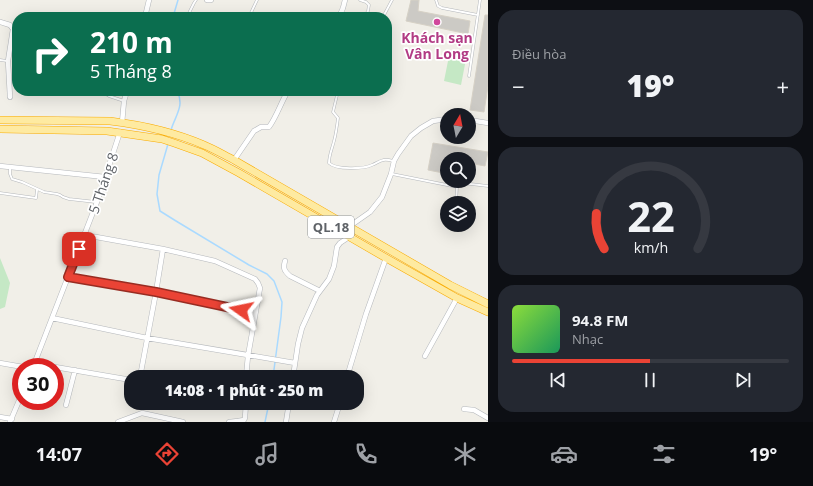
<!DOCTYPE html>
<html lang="vi">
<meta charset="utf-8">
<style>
:root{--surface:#171b24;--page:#242831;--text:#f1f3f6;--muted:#9ea1a6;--line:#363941;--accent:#ea4335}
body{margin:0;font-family:"Open Sans",sans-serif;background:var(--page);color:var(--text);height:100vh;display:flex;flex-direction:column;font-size:15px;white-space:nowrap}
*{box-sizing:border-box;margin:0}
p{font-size:13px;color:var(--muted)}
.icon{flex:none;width:22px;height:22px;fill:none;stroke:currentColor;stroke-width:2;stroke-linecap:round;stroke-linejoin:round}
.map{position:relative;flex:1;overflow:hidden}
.drawer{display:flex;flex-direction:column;gap:10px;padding:10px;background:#0d0f14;width:325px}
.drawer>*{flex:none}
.guide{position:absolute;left:12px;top:12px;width:380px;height:84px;border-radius:16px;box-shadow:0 4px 16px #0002;background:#0b6e4f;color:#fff;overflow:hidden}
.needle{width:26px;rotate:10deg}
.fabs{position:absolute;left:440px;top:108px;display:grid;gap:8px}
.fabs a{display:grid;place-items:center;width:36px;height:36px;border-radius:50%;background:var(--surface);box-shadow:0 4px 16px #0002;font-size:20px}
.speed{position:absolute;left:12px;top:358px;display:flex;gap:8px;font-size:20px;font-weight:700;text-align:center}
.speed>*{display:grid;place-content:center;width:52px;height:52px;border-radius:50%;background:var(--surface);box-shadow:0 4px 16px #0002;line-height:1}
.speed .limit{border:6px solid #d22;background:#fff;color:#111}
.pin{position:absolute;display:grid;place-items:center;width:34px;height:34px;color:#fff;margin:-17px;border-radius:8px;box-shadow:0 2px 6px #0006}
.me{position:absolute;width:44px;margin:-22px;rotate:282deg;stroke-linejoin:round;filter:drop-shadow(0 0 3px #0008)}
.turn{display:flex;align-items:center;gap:14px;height:84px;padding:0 12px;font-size:18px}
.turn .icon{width:52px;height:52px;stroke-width:2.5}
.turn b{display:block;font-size:28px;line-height:34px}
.big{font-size:30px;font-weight:800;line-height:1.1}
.drawer .tile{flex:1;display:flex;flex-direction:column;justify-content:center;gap:6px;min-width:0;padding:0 14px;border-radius:16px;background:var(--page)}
.drawer .dial{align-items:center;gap:0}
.dial svg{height:104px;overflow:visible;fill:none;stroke:var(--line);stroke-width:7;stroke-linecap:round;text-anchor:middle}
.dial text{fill:var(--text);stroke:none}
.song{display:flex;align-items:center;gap:12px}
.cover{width:48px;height:48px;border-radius:6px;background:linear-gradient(135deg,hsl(90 70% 55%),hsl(150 70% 35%))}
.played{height:4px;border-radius:2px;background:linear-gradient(90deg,var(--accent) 50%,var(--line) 50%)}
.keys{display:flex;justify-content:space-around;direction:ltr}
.heat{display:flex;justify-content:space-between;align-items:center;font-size:22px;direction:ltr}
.trip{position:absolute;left:124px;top:370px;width:240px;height:40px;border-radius:16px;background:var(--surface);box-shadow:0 4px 16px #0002;font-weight:800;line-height:40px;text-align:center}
.dock{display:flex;height:64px;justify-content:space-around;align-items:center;background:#090b0e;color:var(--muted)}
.dock .icon{width:28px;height:28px}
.dock .current{color:var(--accent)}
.dock b{font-size:18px;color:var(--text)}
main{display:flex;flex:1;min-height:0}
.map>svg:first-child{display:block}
.green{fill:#c5e8c5}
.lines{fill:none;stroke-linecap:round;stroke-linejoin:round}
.stream{stroke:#aadaff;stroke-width:1.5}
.building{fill:#cccac5;stroke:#d6d1c6}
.service-casing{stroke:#b5b8bc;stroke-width:3}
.minor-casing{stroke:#b5b8bc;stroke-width:5.5}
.trunk-casing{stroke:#f9ab00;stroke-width:8}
.service{stroke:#fff;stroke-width:2}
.minor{stroke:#fff;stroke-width:4.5}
.trunk{stroke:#feeaa1;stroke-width:7}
.route-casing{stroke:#982c22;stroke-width:10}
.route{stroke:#ea4335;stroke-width:7}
.hotel-dot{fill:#d1479c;stroke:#fff;stroke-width:1.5}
.labels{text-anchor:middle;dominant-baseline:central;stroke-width:3.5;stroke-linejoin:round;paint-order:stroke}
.shield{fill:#fff;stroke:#8f9295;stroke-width:1}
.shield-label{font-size:13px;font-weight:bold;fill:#5f6368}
.hotel-label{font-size:14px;font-weight:bold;fill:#b23c85;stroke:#fff}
.street-label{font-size:14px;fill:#5f6368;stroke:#fff}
</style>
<main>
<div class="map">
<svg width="488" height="422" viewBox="0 0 488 422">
<rect width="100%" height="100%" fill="#f1efe8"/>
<path class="green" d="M450,51l17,3 -6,31 -17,-4z
M0,258l10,25 -5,24 -5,2z"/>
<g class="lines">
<path class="stream" d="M173,17l5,-17
M171,130c4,-14 14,-24 6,-39
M168,144l-9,31 -2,19 3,17 16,10 73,44 18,9 7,7 8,21 -1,15 -8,60
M265,422l4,-19"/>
</g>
<path class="building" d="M411,0h8l-1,11 52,10 -2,13 -62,-13z
M485,15h3v71l-4,26 -14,-2z
M433,143l55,9 -3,14 -16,-3v-4h-23l-3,14 -15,-3z"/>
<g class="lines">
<defs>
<path id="service" d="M360,0l6,2 3,3 -1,6 -4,6
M436,0l2,6 4,2 36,7
M187,17l7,-14 2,-3
M249,17l8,-17
M383,17l9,-17
M13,37l4,4
M0,60l7,1
M469,76l11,-76
M101,91l8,5 15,5
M338,91l-5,21 5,6c-1,8 -2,16 -4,23 -2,8 -5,14 -5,22 7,7 35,6 43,2 9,-4 10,-7 21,-4
M10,168v6l2,5 10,3 22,10 13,2 3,1 3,2 6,2 27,3
M392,174l65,13
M0,193l36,5 1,-8
M456,203l1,-16 1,-3 4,-1 26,3"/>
<path id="minor" d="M207,0h4
M145,17l4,-17
M339,17l4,-9 2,-8
M0,22l10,3 3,4 -5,32 2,36
M469,120l19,3
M122,123l2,-22 3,-10
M234,160l20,-29 7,-4h8c8,-11 12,-25 19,-36
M0,166l105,11
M350,226l20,-14 12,-15 9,-23 3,-13 4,-7 13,-18 10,-8 12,-7 14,-2
M85,235l78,14 52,12 40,18 3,4 2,5 -12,68 -2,21
M285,261c-2,7 -1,10 5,15l30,15
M68,277l88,15 99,22
M52,318l95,20 148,25
M425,356l32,-58
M0,363l23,4
M34,364l20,3
M33,367l64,-165 23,-70
M55,367l76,13
M140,377l16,-85 7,-43
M293,377l5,-33 4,-16 15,-33 12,-16 5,-13 3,-19 3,-4 9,-6
M347,377l19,-63 20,-56
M66,405l9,-35
M464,409l10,1 14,8
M0,417l12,2
M10,422l11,-26
M118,422l24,-9 41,9
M229,422l9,-1 6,-1 1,-2 1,-15
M286,422l3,-19
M334,422l6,-19"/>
<path id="trunk" d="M0,120l110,1c32,4 64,11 94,24 10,4 20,10 30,15l216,125 38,19
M0,129l107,2 55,8 12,4 28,10 37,20 147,85 71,40 31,14"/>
</defs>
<use href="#service" class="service-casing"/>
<use href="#minor" class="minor-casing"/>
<use href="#trunk" class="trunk-casing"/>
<use href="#service" class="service"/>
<use href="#minor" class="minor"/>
<use href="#trunk" class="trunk"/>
</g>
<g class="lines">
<defs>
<path id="route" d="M79,249l-11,28 88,15 85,18"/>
</defs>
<use href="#route" class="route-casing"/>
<use href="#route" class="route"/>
</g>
<circle class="hotel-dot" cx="437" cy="22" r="4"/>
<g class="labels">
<rect class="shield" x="308" y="216" width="46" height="22" rx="3"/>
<g class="shield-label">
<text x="331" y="227">QL.18</text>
</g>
<g class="hotel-label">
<text x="437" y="37">Khách sạn<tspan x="437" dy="16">Vân Long</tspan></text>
</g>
<g class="street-label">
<text transform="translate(103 183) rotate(-71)">5 Tháng 8</text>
</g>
</g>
</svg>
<div class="fabs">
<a><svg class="needle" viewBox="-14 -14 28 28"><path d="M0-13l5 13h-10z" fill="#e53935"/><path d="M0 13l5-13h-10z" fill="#9ea1a6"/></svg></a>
<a><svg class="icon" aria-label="search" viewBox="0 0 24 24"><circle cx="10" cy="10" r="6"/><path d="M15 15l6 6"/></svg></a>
<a><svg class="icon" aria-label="layers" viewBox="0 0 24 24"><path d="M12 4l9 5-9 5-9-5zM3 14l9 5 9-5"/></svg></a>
</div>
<div class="speed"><div class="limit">30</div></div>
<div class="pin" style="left:79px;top:249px;background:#d93025"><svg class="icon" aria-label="arrive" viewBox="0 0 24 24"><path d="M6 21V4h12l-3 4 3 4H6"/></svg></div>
<svg class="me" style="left:241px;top:310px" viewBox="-20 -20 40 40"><path d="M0-17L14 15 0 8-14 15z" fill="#ea4335" stroke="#fff" stroke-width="4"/></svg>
<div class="trip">14:08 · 1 phút · 250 m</div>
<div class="guide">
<div class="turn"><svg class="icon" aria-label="right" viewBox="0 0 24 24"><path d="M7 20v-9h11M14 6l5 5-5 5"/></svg><div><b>210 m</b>5 Tháng 8</div></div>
</div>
</div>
<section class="drawer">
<div class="tile"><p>Điều hòa</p>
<div class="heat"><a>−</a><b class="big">19°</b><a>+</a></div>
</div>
<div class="tile dial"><svg viewBox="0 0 100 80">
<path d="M14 69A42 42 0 1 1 86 69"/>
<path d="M14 69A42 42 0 0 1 8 42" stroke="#ea4335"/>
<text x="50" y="56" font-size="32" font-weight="700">22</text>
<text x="50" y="72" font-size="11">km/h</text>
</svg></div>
<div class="tile">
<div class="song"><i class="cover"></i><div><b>94.8 FM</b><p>Nhạc</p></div></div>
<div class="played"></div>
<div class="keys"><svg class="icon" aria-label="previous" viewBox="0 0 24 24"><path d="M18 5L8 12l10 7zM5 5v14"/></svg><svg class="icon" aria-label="pause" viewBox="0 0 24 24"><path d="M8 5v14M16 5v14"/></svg><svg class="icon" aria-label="next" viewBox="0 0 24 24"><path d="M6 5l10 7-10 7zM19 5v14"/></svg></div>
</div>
</section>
</main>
<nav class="dock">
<b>14:07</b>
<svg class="icon current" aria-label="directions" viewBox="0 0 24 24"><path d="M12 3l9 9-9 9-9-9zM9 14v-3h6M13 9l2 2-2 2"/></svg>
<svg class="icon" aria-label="music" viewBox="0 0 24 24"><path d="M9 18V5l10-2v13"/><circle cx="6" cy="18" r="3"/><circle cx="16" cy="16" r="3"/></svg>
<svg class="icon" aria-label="phone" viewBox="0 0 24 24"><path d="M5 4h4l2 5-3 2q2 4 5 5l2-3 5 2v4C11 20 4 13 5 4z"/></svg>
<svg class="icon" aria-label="climate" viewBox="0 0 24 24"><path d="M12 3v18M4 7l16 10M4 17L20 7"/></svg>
<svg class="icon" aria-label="car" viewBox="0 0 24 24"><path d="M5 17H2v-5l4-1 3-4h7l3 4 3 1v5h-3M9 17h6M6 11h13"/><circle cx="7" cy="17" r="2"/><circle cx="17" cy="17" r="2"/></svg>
<svg class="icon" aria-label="filters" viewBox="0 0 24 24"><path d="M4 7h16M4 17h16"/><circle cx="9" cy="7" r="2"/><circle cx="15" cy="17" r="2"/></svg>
<b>19°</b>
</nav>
